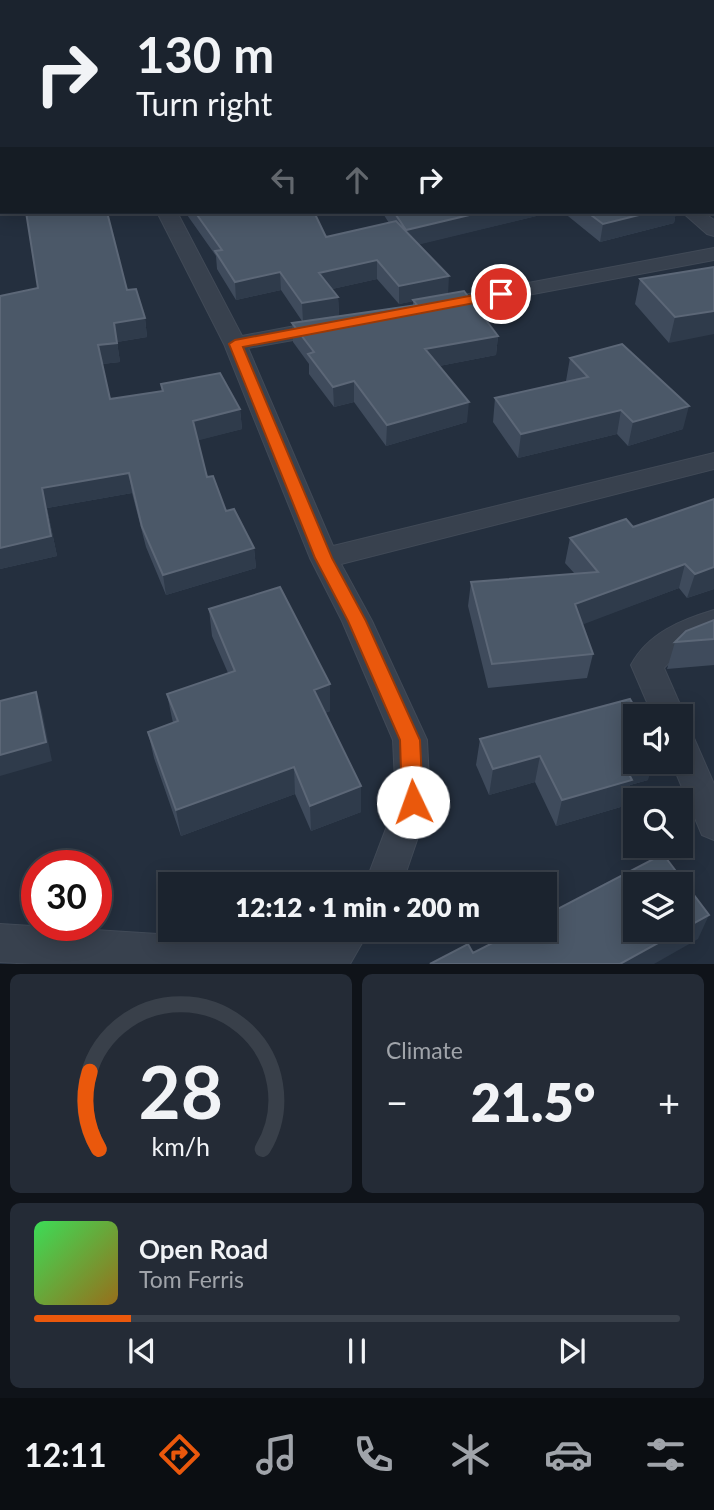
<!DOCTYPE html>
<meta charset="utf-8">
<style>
:root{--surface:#1b232e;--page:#242b36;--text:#f1f3f6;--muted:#a0a4aa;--line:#39404a;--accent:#ea580c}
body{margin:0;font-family:Lato,sans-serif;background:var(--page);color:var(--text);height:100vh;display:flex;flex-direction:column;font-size:26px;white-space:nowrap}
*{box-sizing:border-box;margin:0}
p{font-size:23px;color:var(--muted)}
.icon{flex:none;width:38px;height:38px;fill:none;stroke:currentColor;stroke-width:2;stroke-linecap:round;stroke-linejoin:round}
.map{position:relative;height:964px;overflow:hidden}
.sheet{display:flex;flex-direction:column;gap:10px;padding:10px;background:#0f1319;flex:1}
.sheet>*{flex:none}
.hud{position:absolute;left:0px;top:0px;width:714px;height:214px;box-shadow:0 4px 18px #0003,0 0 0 2px var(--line);background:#1b232e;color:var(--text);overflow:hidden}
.controls{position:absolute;left:623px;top:704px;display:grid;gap:14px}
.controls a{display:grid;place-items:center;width:70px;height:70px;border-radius:0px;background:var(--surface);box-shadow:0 4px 18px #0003,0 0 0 2px var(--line);font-size:35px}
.speed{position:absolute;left:21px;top:850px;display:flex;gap:14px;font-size:35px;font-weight:700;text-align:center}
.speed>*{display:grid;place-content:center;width:91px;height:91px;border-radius:50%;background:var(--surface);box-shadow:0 4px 18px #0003,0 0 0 2px var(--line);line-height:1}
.speed .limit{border:10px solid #d22;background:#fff;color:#111}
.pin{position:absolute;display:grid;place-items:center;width:60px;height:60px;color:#fff;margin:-30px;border:4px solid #fff;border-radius:50%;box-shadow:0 2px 7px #0007}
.me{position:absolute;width:77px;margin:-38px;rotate:357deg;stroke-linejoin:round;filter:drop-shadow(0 0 5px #0008)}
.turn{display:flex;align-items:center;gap:24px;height:147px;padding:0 21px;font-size:32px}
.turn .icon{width:91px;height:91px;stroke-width:2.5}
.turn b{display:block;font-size:49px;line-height:60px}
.lanes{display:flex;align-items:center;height:66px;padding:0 21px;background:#0003;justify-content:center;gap:35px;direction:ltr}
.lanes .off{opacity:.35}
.big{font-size:52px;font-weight:800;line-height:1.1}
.sheet .widget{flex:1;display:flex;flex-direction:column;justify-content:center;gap:10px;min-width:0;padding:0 24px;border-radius:10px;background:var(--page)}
.sheet .dial{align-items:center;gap:0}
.dial svg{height:182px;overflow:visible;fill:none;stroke:var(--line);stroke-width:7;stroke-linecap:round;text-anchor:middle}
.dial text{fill:var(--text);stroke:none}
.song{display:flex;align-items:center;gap:21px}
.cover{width:84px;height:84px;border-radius:10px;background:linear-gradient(135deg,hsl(130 70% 55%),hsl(40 70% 35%))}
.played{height:7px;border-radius:4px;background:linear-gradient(90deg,var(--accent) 15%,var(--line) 15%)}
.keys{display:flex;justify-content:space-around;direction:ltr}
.heat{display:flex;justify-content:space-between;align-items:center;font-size:38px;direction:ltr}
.sheet .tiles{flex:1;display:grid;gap:10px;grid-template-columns:1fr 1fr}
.widget:last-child{grid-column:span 2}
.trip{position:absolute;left:158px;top:872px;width:399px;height:70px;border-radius:0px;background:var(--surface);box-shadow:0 4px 18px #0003,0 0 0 2px var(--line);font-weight:800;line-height:70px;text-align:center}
.dock{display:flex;height:112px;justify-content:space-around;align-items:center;background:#0b0e12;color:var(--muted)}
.dock .icon{width:49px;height:49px}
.dock .selected{color:var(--accent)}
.dock b{font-size:32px;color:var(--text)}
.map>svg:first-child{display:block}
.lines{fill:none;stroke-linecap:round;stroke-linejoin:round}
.minor-casing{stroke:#414a57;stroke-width:2}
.minor{fill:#38414e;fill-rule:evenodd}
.wall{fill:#3f4b5c;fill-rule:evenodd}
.shaded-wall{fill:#2f3b4b}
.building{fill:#4b5868;stroke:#5c6777;stroke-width:2;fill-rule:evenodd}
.route{fill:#ea580c;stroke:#983908;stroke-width:2}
</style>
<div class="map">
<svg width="714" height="964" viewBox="0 0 714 964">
<rect width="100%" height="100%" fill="#242f3e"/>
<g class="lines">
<defs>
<path id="minor" d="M75,0h14l1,2h-14z
M157,212h20l65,124 85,-16 11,7 -11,7 -79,14 85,198 381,-93v16l-373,95 31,57 55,119 3,62 -28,82h-37l31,-82 -3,-62 -51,-119 -32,-63 -86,-214z
M682,212h21l11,8v16l-7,-2z
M714,248v12l-277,52 -11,-6 11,-6z
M714,610v23l-27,11 -23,24 21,48 -4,9v-9h-28l-22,-51c17,-32 50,-45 83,-55z
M681,732l12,4 21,48v56l-12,-5 -31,-74h10z
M0,924l317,20 11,-15h42l-20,35h-316l-34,-2z"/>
</defs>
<use href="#minor" class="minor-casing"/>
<use href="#minor" class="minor"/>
</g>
<path class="wall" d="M104,0h78l-6,1 1,1h-73z
M236,0h478v169h-2v-167h-476z
M185,212h129l12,25 63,-14 -7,-11h171l-134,32 29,50 50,42 -2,19 -57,11 28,56 -81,24 -32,-44 -20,5 -25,-33v-10l-16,-22 -1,-19 10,-2 -21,-31 -45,10 -19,-31 -1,-13zM377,279l22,25 14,-3v4l-87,13 13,-3 -1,-18 -6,-8z
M563,212h113l-2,11 -74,19z
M714,267l-45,76 -34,-39 5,-25z
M38,288l89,2 18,28 2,19 -30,5 3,20 -18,2 8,35 52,-8 -1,-7 79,25 2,20 -44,11 9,37 19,34 28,37 2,20 -90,27 -20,-48 -14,-54 -85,15 10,48 -57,13z
M570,358l113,71 -55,17 -11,-12 -99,24 -25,-36 2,-24 72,-16 -1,-1z
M714,499v90l-27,9 -8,-10 -97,36 11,30 -6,24 -99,10 -20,-82 3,-24 104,-8 -10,-11 5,-25 63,-11z
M209,609l121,102 -5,2 36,73v26l-50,19 -16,-37 -114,42 -27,-78 -6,-26 25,-9 -6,-29 61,-21 -16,-37z
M714,620v45l-47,4 8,-27z
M480,739l168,41 -18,5 -6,21 -68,20 -21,-44 -46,13 -13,-30z"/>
<path class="shaded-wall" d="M0,195h2v17h10l-12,1z
M482,212h71l-148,36 1,-18z
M651,212h25l-2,11 -74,19 3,-18z
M377,260v19l-58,13v-19z
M280,272l1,18 -45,10 -1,-18z
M449,276l-1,19 -49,9v-18z
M338,297l1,18 -36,7 -1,-19z
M714,311v23l-45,9 6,-26z
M145,318l2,19 -30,5 3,20 -18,2 -4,-19 16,-22z
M498,336l-2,19 -72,14 1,-20z
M354,381v21l-20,5 -1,-20z
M469,402l-2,20 -81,24 1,-21z
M689,406l-6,23 -55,17 5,-24z
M240,409l2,20 -46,12 -3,-20z
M621,410l-4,24 -99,24 3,-24z
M129,473l3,20 -85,15 10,48 -57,13v-21l42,-60z
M254,548l2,20 -90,27 -3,-20z
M685,564l-6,24 -108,41 4,-25z
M714,567v22l-27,9 8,-24z
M330,684v27l-15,5 -1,-26z
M36,692l6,19 10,50 -52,15v-21z
M540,756l-5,26 -46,13 4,-26z
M635,760v1h19l-6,19 -18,5 -6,21 -68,20 6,-26 61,-37z
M294,767l1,27 -114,42 -5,-26z
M361,786v26l-50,19 -1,-25z
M709,915l-11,24 -44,25h-34z"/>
<path class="building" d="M0,0h33l1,2h-32v193h-2z
M115,0h61l1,2h-60z
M246,0h468v29h-1l1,7v115l-2,-2v-147h-464z
M26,212h81l20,78 9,-1 9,29 -31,5 3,20 -19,2 12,54 53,-8 -2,-7 59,-11 20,36 -47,12 14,56 6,-1 13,35 8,-2 20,39 -91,27 -21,-48 -13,-54 -87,15 9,48 -51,12v-252l38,-8z
M195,212h119l12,25 70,-16 53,55 -50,10 -22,-26 -58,13 19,24 -36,6 -22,-31 -45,10 -20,-31 7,-1z
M394,212h88l-76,18z
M587,212h64l-48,12z
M714,267v44l-39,6 -35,-38z
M464,291l34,45 -73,13 44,53 -82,23 -33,-44 -21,6 -25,-33 6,-2 -22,-29 125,-18 -4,-5z
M622,344l67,62 -56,16 -12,-12 -100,24 -26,-36 93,-21 -18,-19z
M714,499v68l-19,7 -10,-10 -110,40 18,50 -101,10 -21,-82 127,-10 -28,-34 56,-19 7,8z
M280,587l50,97 -16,6 47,96 -51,20 -16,-39 -118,43 -28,-78 30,-11 -11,-27 68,-23 -26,-62z
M714,620v19l-39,3 11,-11z
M36,692l10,50 -46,13v-54z
M630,699l10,17h-5v44l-12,3 9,17 -70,20 -22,-44 -47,13 -13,-30z
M663,854l46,61 -89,49h-190l38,-20 5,9 47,-24h24v-13zM635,884h46v45h-46z"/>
<path class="route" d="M501,290l5,1v6l-263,50 89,211 34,63 54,119 3,62 -3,6 -7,3 -8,-3 -3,-6 -2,-62 -52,-119 -33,-63 -86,-214 6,-4z"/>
</svg>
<div class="controls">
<a><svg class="icon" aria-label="sound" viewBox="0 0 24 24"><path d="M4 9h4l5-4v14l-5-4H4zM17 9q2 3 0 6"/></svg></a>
<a><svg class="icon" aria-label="search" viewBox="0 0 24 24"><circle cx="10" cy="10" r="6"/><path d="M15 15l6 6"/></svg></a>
<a><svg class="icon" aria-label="layers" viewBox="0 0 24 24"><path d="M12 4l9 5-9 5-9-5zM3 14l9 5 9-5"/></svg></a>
</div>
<div class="speed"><div class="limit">30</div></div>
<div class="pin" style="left:501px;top:294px;background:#d93025"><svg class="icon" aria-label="arrive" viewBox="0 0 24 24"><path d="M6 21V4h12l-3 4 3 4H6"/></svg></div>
<svg class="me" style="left:413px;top:802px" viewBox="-20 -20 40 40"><circle r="19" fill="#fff"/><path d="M0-13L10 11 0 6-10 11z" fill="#ea580c"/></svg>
<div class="trip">12:12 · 1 min · 200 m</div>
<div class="hud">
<div class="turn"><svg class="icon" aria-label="right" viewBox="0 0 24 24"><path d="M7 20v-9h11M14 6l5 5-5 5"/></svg><div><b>130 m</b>Turn right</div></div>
<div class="lanes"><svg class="icon off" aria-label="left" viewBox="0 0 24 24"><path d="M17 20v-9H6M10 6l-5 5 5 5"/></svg><svg class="icon off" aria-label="ahead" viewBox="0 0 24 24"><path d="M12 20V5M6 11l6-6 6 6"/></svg><svg class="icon" aria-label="right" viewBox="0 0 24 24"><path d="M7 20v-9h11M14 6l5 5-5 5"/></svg></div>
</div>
</div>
<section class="sheet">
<div class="tiles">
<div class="widget dial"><svg viewBox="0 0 100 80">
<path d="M14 69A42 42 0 1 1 86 69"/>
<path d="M14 69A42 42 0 0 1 10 35" stroke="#ea580c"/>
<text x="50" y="56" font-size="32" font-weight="700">28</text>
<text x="50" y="72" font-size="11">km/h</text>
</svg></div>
<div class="widget"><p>Climate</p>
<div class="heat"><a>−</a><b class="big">21.5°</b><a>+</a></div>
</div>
<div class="widget">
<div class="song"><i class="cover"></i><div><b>Open Road</b><p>Tom Ferris</p></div></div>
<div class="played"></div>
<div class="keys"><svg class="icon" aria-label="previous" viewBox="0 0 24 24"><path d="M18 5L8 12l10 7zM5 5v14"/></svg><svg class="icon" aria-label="pause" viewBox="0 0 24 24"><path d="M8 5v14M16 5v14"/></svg><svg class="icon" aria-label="next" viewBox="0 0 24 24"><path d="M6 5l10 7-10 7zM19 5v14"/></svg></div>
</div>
</div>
</section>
<nav class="dock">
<b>12:11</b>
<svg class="icon selected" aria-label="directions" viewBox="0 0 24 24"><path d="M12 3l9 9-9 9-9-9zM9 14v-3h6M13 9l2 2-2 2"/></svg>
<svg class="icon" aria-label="music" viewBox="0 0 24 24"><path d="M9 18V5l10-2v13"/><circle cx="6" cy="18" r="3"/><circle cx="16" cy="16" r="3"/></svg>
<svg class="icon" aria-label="phone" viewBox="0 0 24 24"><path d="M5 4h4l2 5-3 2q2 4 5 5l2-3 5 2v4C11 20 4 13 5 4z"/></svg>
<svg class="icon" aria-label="climate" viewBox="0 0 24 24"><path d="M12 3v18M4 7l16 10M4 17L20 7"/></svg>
<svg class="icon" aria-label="car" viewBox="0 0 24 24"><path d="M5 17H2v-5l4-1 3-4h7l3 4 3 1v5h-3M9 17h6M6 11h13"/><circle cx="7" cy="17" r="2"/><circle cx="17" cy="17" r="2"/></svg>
<svg class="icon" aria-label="filters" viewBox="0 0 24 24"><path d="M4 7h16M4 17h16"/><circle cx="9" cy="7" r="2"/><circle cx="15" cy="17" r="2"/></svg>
</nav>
